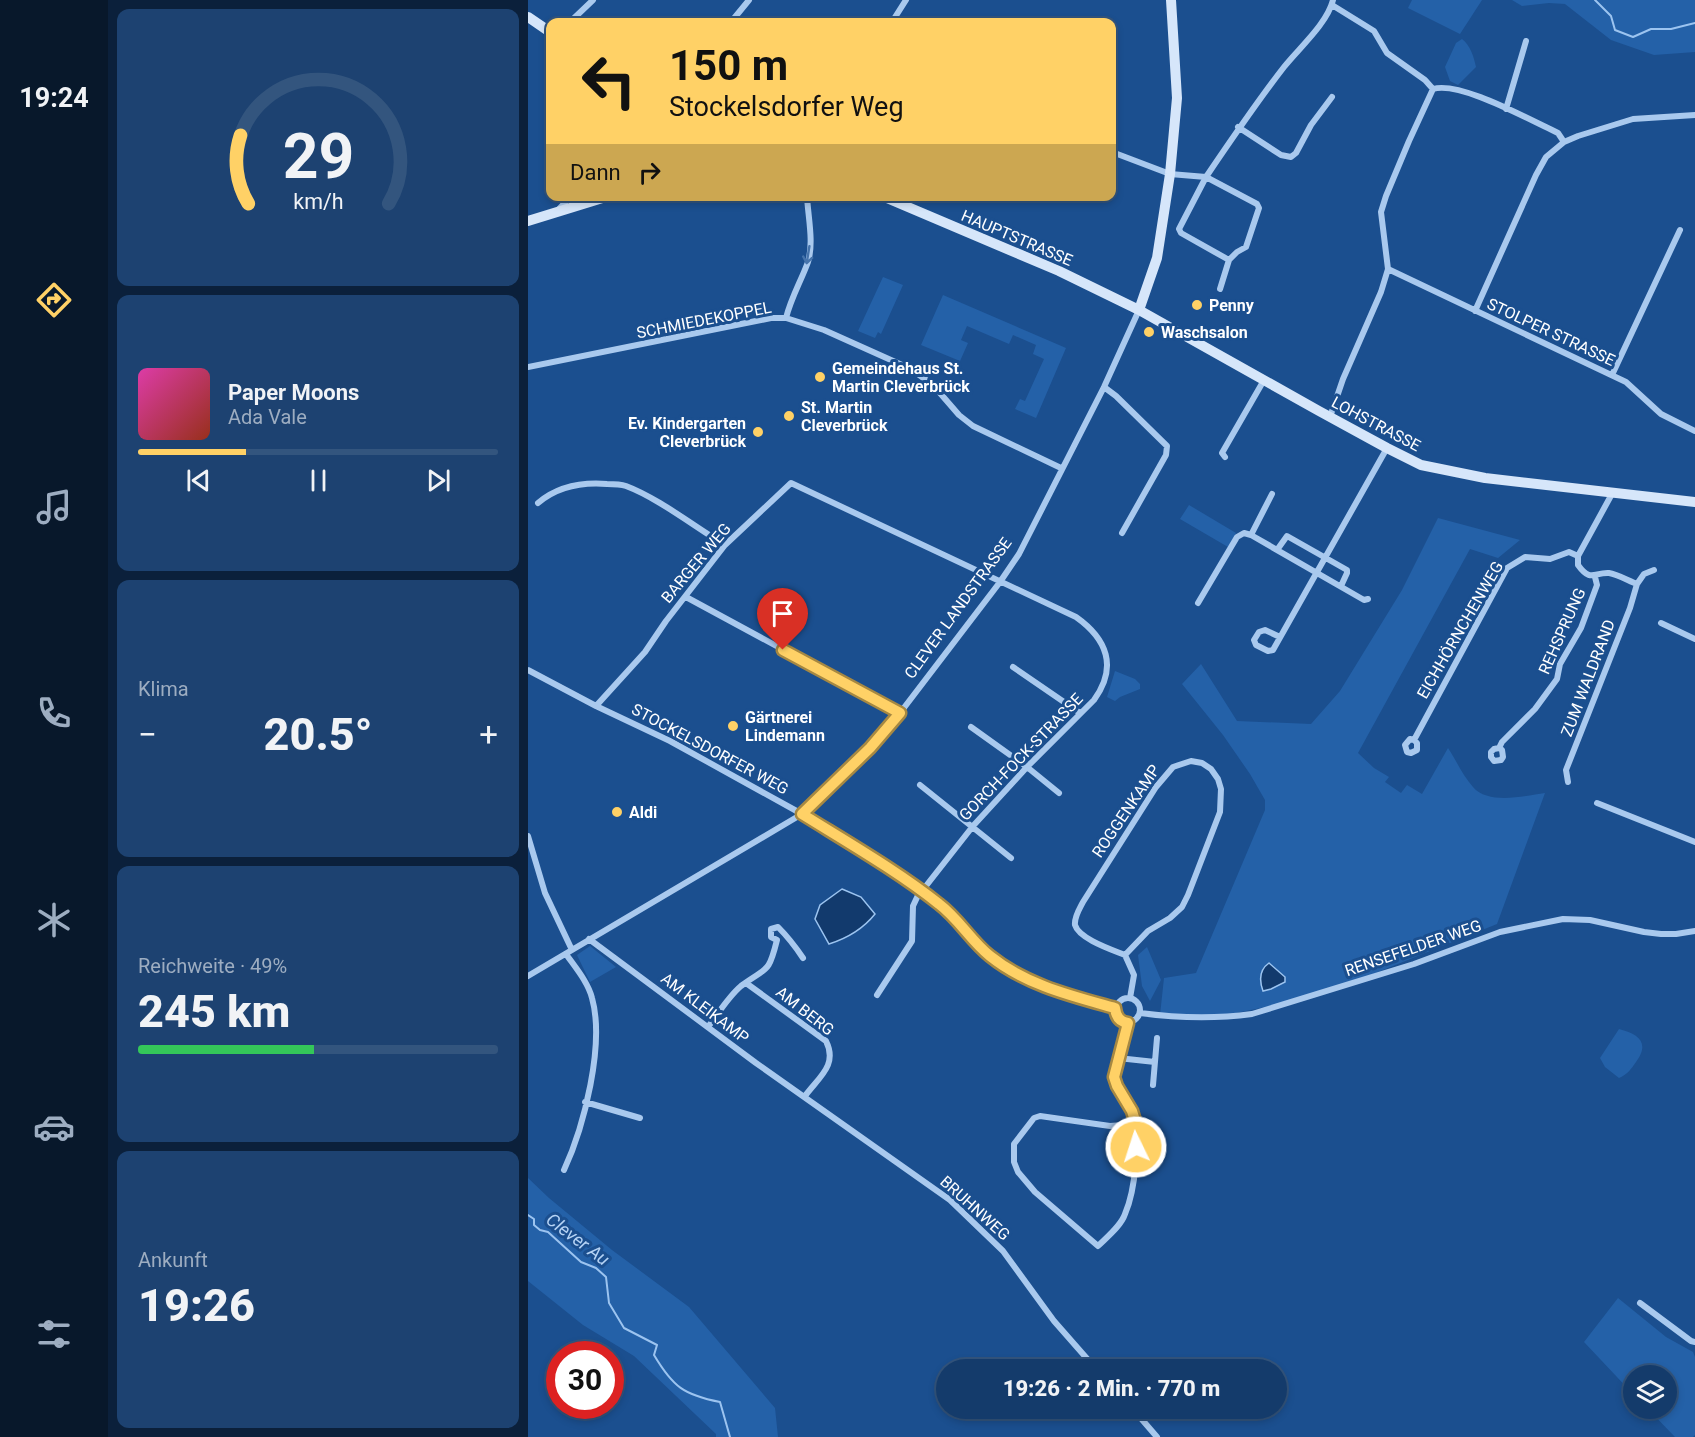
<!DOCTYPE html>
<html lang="de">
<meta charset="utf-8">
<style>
:root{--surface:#143b6b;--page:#1d4271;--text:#f1f3f6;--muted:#9dadc1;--line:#33557e;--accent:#ffd166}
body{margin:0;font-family:Roboto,sans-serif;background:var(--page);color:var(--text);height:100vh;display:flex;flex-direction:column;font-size:22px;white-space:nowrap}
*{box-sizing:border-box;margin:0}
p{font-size:20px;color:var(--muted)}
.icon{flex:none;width:33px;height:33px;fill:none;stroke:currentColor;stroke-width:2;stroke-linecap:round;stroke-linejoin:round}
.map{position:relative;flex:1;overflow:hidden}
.side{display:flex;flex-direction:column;gap:9px;padding:9px;background:#0b203b;width:420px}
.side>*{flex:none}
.guide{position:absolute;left:18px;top:18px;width:570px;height:183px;border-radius:12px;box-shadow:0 3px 9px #0003,0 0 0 2px var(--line);background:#ffd166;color:#111;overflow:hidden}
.buttons{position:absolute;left:1095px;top:1365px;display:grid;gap:12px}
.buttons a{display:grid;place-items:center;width:54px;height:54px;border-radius:50%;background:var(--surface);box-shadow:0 3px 9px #0003,0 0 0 2px var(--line);font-size:30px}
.speed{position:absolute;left:18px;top:1341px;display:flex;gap:12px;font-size:30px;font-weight:700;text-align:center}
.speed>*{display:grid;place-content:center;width:78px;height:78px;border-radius:50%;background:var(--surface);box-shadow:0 3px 9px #0003,0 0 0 2px var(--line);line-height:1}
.speed .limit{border:9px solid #d22;background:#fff;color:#111}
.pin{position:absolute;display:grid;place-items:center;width:51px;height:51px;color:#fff;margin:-62px -26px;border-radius:50% 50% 50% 0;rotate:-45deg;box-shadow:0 0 6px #0007}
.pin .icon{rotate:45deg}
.me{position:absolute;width:66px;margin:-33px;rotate:356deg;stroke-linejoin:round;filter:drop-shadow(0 0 4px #0008)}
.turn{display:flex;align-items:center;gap:21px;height:126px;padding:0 24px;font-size:27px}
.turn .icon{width:78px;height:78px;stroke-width:2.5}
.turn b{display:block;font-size:42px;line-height:51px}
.then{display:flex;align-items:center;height:57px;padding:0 24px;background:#0003;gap:12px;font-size:22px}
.big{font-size:45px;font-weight:800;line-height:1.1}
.side .card{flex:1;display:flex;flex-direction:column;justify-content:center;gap:9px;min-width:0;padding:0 21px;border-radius:12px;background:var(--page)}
.side .dial{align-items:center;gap:0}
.dial svg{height:156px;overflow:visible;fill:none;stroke:var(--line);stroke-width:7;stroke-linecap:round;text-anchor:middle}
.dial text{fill:var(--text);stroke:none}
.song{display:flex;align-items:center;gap:18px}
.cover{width:72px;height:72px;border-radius:9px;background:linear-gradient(135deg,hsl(320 70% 55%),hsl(10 70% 35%))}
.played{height:6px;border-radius:3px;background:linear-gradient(90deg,var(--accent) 30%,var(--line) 30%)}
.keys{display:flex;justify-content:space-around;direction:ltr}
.heat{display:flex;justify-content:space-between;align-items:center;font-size:33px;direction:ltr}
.charge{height:9px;border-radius:4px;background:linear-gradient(90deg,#34c759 49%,var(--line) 0)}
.trip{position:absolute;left:408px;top:1359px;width:351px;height:60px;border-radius:30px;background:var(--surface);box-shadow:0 3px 9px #0003,0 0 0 2px var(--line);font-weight:800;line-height:60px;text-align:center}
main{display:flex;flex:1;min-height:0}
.dock{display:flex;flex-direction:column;width:108px;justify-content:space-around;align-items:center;background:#08182b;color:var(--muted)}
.dock .icon{width:42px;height:42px}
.dock .selected{color:var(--accent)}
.dock b{font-size:27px;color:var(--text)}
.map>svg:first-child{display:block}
.green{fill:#2461a8}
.water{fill:#123a6d;stroke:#9cc4f0;stroke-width:1.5}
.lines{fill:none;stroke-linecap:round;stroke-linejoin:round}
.stream{stroke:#9cc4f0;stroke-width:2}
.street{stroke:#a9c9ee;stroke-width:6}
.secondary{stroke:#d6e6fa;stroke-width:10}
.oneway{stroke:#4674ac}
.route-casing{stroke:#a68842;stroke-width:15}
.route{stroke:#ffd166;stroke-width:10}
.poi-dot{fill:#ffd166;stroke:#1b4f8f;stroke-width:2}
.labels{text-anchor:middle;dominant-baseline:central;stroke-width:6;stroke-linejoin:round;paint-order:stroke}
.street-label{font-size:16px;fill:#fff;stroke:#1b4f8f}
.poi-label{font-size:16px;font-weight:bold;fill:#fff;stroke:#1b4f8f;text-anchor:start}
.water-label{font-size:18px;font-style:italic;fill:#b5d3f5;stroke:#1b4f8f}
</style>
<main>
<nav class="dock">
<b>19:24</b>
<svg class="icon selected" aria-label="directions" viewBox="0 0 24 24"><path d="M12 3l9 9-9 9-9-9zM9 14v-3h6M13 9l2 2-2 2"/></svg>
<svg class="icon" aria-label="music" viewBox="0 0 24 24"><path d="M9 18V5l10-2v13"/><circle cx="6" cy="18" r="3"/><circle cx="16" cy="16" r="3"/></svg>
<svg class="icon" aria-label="phone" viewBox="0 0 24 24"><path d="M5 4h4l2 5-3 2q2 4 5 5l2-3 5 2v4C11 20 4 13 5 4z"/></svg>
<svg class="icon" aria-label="climate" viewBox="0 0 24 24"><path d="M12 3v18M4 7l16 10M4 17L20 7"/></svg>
<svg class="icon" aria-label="car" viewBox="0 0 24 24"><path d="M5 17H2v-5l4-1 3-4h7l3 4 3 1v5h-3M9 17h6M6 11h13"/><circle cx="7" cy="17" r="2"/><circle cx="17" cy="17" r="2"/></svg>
<svg class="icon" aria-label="filters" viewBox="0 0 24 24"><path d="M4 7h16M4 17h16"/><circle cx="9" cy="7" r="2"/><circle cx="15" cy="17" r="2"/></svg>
</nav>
<section class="side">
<div class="card dial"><svg viewBox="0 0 100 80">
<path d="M14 69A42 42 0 1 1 86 69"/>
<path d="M14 69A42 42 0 0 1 10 34" stroke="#ffd166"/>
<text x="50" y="56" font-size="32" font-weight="700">29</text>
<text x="50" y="72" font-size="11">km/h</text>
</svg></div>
<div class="card">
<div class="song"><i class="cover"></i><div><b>Paper Moons</b><p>Ada Vale</p></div></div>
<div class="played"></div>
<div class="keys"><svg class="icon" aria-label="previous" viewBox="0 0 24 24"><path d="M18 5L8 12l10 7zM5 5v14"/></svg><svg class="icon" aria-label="pause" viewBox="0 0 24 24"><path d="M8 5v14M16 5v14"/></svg><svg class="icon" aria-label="next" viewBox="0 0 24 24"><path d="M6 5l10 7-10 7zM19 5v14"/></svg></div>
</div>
<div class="card"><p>Klima</p>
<div class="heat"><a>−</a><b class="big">20.5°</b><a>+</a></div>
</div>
<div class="card"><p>Reichweite · 49%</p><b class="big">245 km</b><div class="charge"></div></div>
<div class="card"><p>Ankunft</p><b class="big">19:26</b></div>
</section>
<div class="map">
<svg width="1167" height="1437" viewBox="0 0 1167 1437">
<rect width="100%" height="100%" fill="#1b4f8f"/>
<path class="green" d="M884,0h70l-22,34 -52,-26z
M984,0h183v52l-41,3 -43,-15 -46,-36 -16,-1 -27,3z
M934,39c8,6 12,18 14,28l-18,18 -8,-4 -5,-14 11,-24z
M355,277l20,8 -22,49 -3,-2 -3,6 -17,-7z
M415,295l123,53 -30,70 -21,-9 5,-10 5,2 19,-42 -11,-5 3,-9 -23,-10 -4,9 -42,-18 -6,14 7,3 -8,18 -39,-16z
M661,505l47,28 -8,14 -48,-28z
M910,518l82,22 -22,18 -28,-9 -112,204 16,15 15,9 -4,5 16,11 6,-8 15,9 26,-46c8,12 15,28 25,39 15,18 52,9 72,6l-48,131 -181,73 -100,20 -56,-2 4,-37 32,-5 69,-163v-10l-15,-26 -27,-39 -41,-51 19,-20 36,57 74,3 29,-33 62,-101z
M587,671l20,8 5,5v5l-20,8 -5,4 -8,-4z
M62,946l26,21 -26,15 -13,-27z
M619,947l14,33 -11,21 -8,-15 -4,-31z
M1091,1029c20,5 31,14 17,33 -5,7 -8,12 -17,16l-14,-11 -5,-9z
M0,1178l21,20 63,52 77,57 86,101 3,29h-62v-3l-82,-78 -51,-31 -55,-44z
M1090,1298l48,39 27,15 2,5v78l-2,2h-18l-27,-28 18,-1v-32h-32l-1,18 -49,-52z"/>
<path class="water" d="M314,889l19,8 14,17c-12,15 -27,24 -46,30l-14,-25 5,-14z
M741,963l16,14v5l-14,7 -8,2c-4,-11 -4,-21 6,-28z"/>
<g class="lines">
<path class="stream" d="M1067,0l16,16 4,14 18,7 18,-8h20l24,-6
M0,1215l6,4v6l6,5 8,2 33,30 15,6 10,9 3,26 15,25 33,17 -3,10c19,32 30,40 66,47l10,35"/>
<path class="street" d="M804,5l42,26 13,22 38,27 8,9
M42,22l23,-22
M203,22l18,-22
M364,22l14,-22
M978,109l20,-68
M710,127l43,28 10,2 5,-4 15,-28 21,-28
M584,152l58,22 36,3c25,-37 50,-74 78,-110 15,-19 43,-43 49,-67
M31,209l12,-13
M860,269l238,113 35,32 34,17
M692,289l9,-29 -48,-27 -2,-4 27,-52 51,27 2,4 -13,39 -9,5 -8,8
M947,311l61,-136 10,-18 18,-15 14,-6 55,-17 62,-4
M258,318c5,-20 15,-37 22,-56 6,-20 0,-45 -1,-66
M0,367l243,-49h15l38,12 87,39 22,16 26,30 14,11 88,42
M1084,375l68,-145
M576,387l12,9 51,50 -1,9 -44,78
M802,417l13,-38 38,-87 7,-23 -7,-57 5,-16 23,-55 24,-52c26,-8 91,28 117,40l8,4 6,9
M697,457l-3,-4 42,-73
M1085,492l-35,64v9c13,18 16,7 31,8 8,1 20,8 28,11l7,-10 10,-4
M10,503c20,-17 44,-21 69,-19 6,0 13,0 19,2 32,12 69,41 99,59
M723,535l21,-41
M749,550l10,-14 60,34v3l-6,13
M158,597l214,116
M670,603l39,-66 7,-4 7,2 113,65 4,-1
M1133,623l34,16
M752,637l-15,-7 -6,2 -5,8 2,5 12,6 5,-1 114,-202
M485,667l67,46
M0,670l68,36 74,35 132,73 131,85 21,19 21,24 31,26 54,25 55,15
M68,706l49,-54 21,-31 59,-76 66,-62 285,134c31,22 42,50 18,83l-67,67 -54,59 -51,65
M443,727l56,40 32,26
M886,740l3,3v7l-6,3 -4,-1 -2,-7 5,-6 4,1 93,-172 18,-11 25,2 19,-7 9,4
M971,748l3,2 1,7 -2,3 -7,1 -3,-4v-5l3,-3 5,-1 3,-6 33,-33 22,-30 3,-15 21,-36 16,-43 -2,-8
M1040,782l-2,-12 64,-162 7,-24
M392,785l91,73
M1069,803l98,39
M0,836l17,57 27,57
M61,939l167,124 194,137 53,51 51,70 43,49
M597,955c-12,-5 -46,-16 -50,-30 -1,-8 5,-17 8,-23l73,-115 17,-20 18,-6 11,2 9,6 7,10 3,10 -1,23 -32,83 -6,12 -12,11 -22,13 -23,24 9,20 -4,23
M0,976l274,-162 68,-66 30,-35 100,-131 19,-28 85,-167 35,-77
M218,983l80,58c12,24 -7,36 -21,55
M349,995l35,-54 1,-35 7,-15
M588 1010a12 12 0 1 1 24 0a12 12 0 1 1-24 0Z
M612,1013c37,5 75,6 112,1l162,-50 86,-32 63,-13 27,1 54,12 17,2h15l19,-3
M600,1023c-5,16 -14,37 -14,54 0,14 14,24 18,37 9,24 3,77 -7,100 -4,12 -18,23 -27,32l-63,-54 -17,-20 -4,-10v-18l20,-26 6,-2 70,10 26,-2
M180,1027c10,-13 20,-30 33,-41 26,-20 27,-10 36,-46l-6,-3v-8l7,-2c9,9 17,19 25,31
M590,1058l37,4
M625,1085l4,-47
M57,1102l55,16
M36,1170c20,-43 41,-126 28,-172 -4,-16 -17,-31 -26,-44
M1112,1303l51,38 4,1
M604,1408l25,29"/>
<path class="secondary" d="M0,17l22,15
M354,196l177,75 80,39 180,101 68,37 34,17 64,13 210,24
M0,221l81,-25
M611,310l18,-52 13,-84 7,-76 -6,-98"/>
</g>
<defs><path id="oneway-shaft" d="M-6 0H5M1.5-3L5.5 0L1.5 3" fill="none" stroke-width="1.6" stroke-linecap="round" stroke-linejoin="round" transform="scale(1.5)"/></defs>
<use class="oneway" href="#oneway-shaft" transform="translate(280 255) rotate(99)"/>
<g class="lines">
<defs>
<path id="route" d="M255,650l117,63 -30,35 -68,66c45,28 97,58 137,90 20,15 32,37 51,52 36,29 82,40 125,52 1,9 5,14 13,15l-14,54 3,9 15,25 4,13v23"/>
</defs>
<use href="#route" class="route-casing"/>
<use href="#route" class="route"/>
</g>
<g class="poi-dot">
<circle cx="669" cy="305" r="6"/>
<circle cx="621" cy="332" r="6"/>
<circle cx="292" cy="377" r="6"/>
<circle cx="261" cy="416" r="6"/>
<circle cx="230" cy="432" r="6"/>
<circle cx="205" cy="726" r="6"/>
<circle cx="89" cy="812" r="6"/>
</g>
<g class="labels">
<g class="street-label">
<text transform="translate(489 238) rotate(23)">HAUPTSTRASSE</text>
<text transform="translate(176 320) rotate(-11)">SCHMIEDEKOPPEL</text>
<text transform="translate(1023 332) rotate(25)">STOLPER STRASSE</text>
<text transform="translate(848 424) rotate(28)">LOHSTRASSE</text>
<text transform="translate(168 563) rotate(-50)">BARGER WEG</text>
<text transform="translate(430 608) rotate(-54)">CLEVER LANDSTRASSE</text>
<text transform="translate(932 630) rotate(-60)">EICHHÖRNCHENWEG</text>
<text transform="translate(1034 631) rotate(-66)">REHSPRUNG</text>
<text transform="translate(1060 678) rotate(-69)">ZUM WALDRAND</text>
<text transform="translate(182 749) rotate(28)">STOCKELSDORFER WEG</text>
<text transform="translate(493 757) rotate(-46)">GORCH-FOCK-STRASSE</text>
<text transform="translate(598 811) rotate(-56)">ROGGENKAMP</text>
<text transform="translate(885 948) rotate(-19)">RENSEFELDER WEG</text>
<text transform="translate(177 1008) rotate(37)">AM KLEIKAMP</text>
<text transform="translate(277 1011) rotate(38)">AM BERG</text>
<text transform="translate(447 1208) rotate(42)">BRUHNWEG</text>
</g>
<g class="poi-label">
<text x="681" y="305">Penny</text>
<text x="633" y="332">Waschsalon</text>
<text x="304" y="368">Gemeindehaus St.<tspan x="304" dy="18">Martin Cleverbrück</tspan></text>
<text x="273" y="407">St. Martin<tspan x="273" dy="18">Cleverbrück</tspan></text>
<text x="218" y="423" text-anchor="end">Ev. Kindergarten<tspan x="218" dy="18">Cleverbrück</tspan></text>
<text x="217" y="717">Gärtnerei<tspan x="217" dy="18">Lindemann</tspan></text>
<text x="101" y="812">Aldi</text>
</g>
<g class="water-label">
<text transform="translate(50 1239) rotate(37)">Clever Au</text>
</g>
</g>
</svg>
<div class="buttons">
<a><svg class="icon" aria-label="layers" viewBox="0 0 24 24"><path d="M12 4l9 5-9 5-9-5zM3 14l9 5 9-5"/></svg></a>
</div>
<div class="speed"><div class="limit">30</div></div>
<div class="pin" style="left:255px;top:650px;background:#d93025"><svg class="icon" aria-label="arrive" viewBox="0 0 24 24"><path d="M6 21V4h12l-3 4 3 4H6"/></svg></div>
<svg class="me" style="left:608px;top:1147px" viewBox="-20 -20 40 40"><circle r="17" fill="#ffd166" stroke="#fff" stroke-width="3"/><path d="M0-11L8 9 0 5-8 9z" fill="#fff"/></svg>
<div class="trip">19:26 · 2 Min. · 770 m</div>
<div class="guide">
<div class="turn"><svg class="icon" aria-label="left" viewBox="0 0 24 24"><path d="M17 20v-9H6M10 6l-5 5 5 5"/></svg><div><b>150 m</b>Stockelsdorfer Weg</div></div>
<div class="then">Dann<svg class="icon" aria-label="right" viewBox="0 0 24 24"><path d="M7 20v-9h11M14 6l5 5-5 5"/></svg></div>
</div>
</div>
</main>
